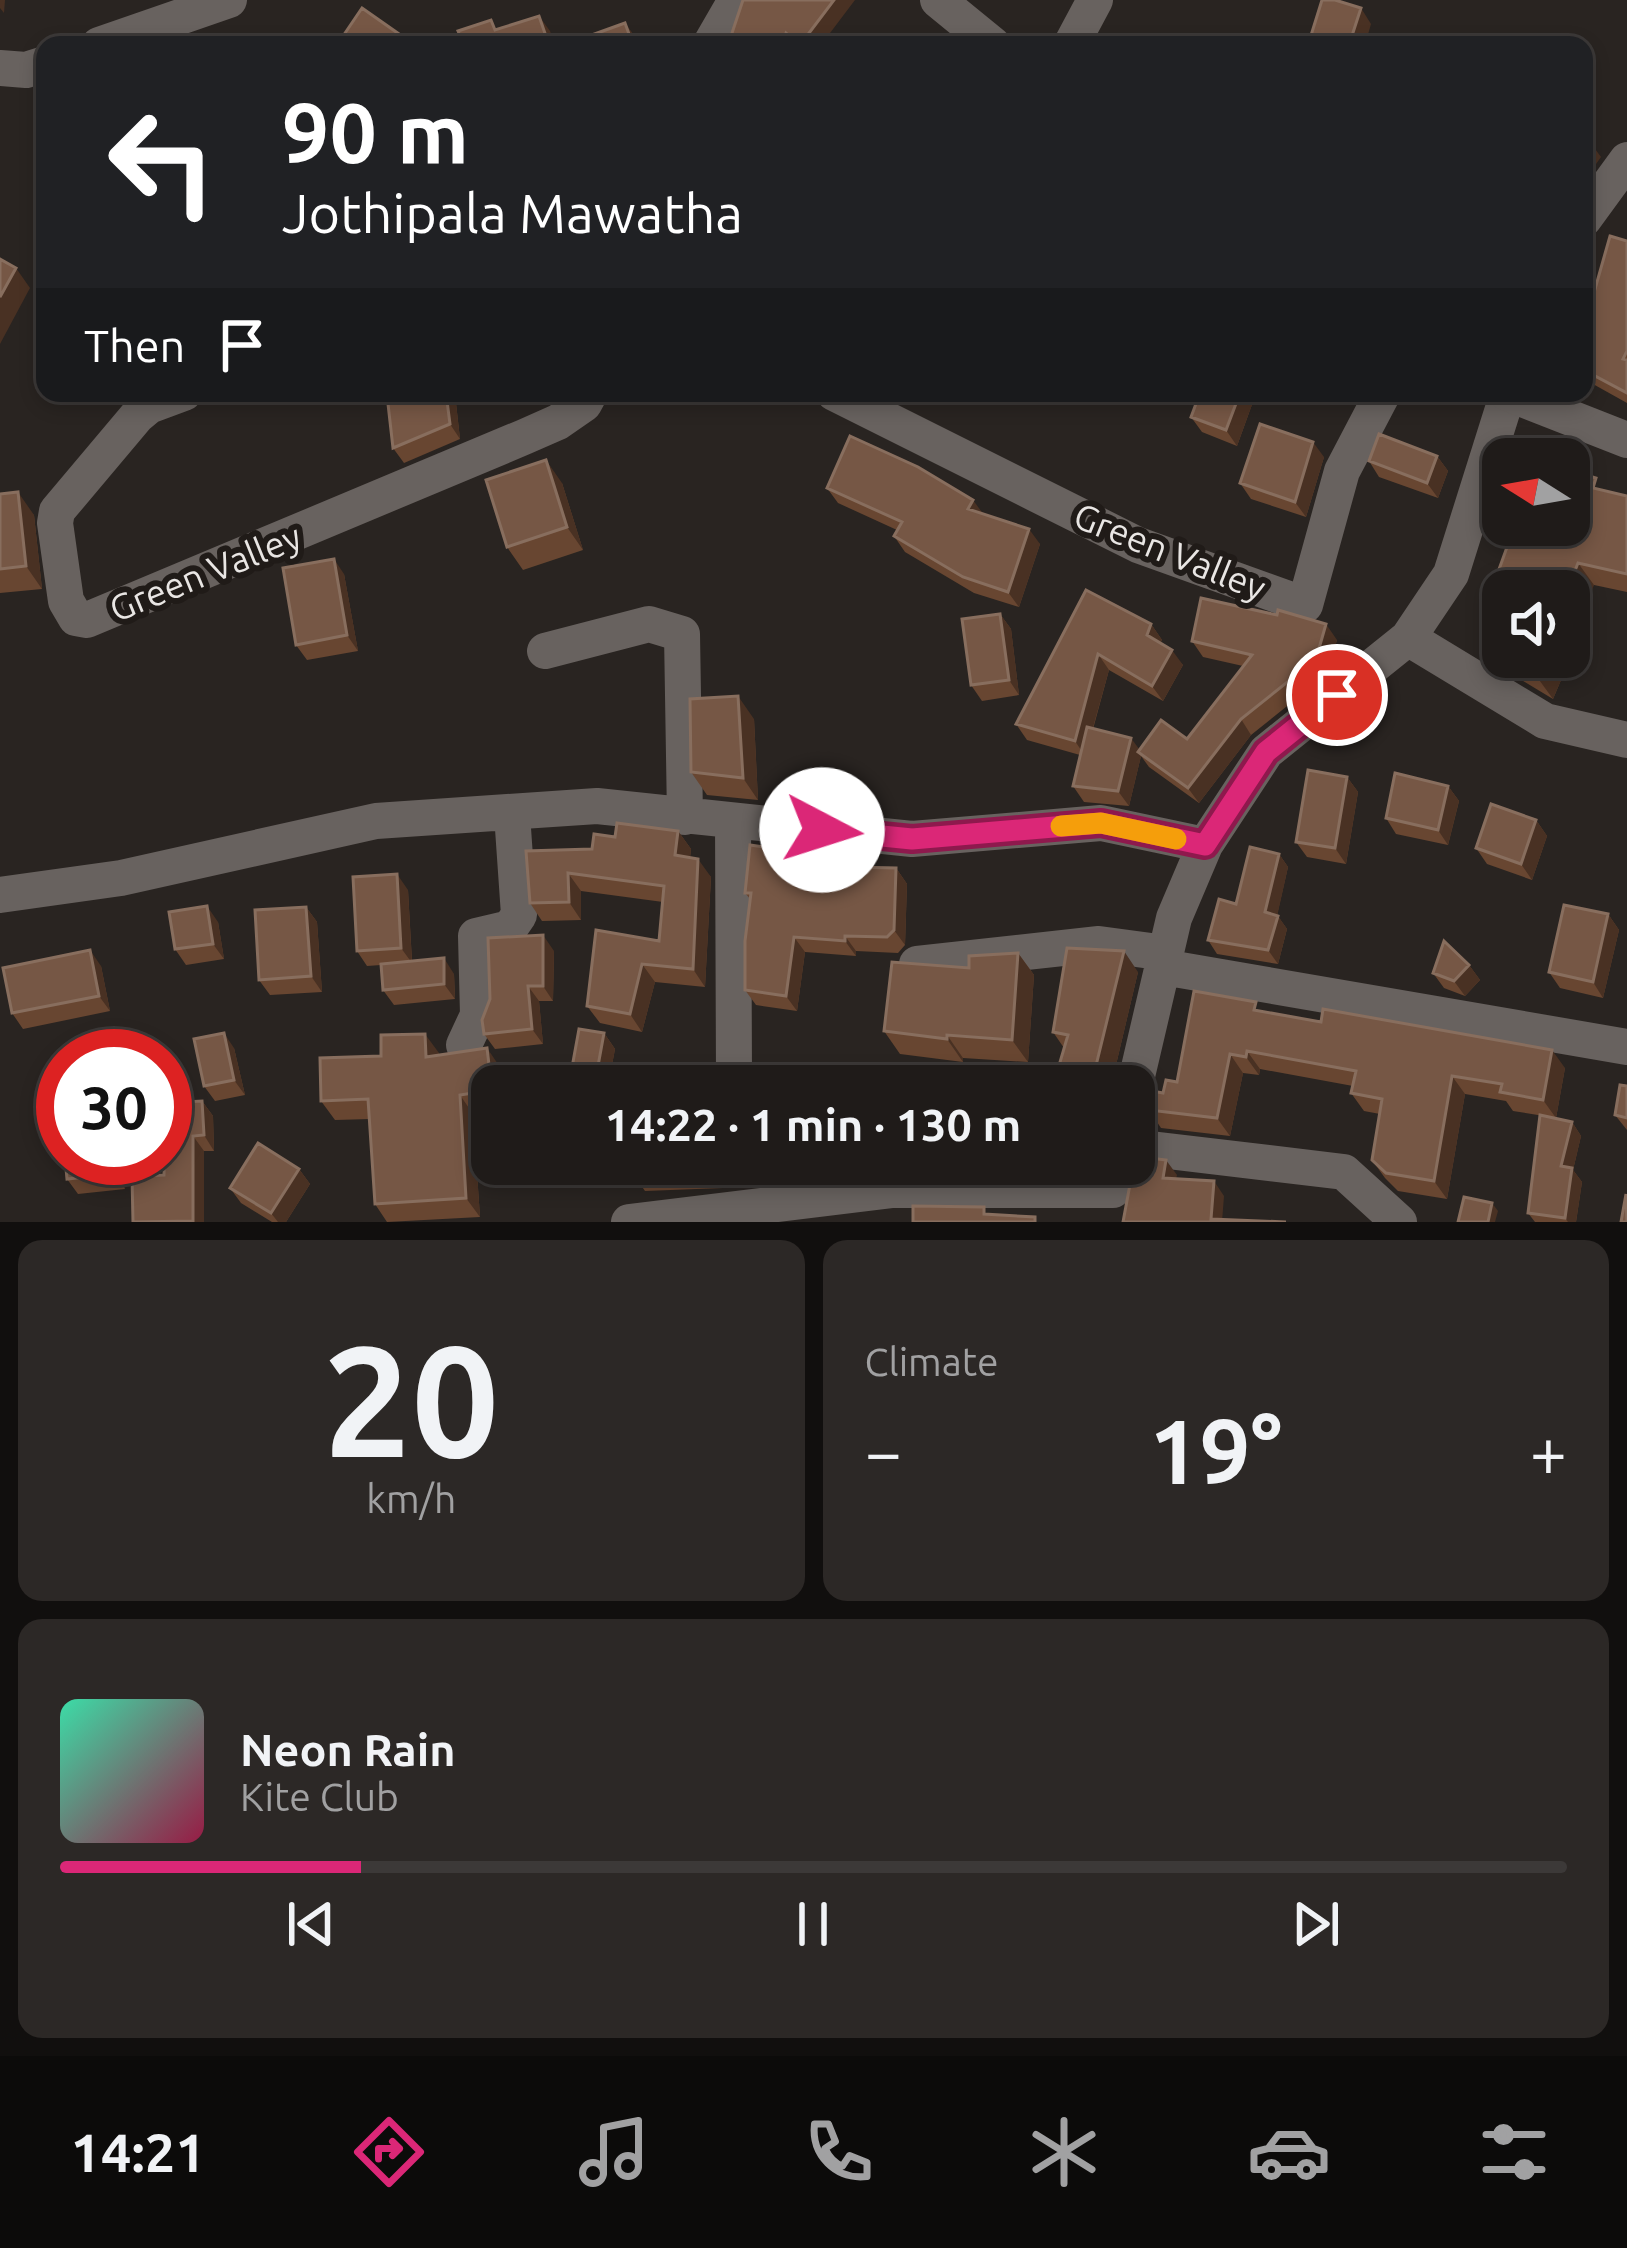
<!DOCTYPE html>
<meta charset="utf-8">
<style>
:root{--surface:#1f1b19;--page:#2c2826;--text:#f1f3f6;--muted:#a1a1a2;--line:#3c3938;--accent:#db2777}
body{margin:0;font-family:Ubuntu,sans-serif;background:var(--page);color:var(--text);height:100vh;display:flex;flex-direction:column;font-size:45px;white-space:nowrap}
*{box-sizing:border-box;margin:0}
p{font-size:39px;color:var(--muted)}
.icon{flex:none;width:66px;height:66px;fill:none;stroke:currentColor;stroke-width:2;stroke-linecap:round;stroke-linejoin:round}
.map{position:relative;height:1222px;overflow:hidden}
.details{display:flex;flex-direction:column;gap:18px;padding:18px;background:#110f0e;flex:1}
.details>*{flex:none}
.banner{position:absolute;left:36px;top:36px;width:1557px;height:366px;border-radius:24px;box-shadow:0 6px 18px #0003,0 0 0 3px var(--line);background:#202124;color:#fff;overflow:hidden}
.needle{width:78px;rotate:281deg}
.buttons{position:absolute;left:1482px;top:438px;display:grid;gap:24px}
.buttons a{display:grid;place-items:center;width:108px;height:108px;border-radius:24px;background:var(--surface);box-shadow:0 6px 18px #0003,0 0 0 3px var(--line);font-size:60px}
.speed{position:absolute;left:36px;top:1029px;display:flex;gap:24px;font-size:60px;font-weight:700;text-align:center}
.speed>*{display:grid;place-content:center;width:156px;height:156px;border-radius:50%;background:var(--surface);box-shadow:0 6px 18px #0003,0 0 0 3px var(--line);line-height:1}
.speed .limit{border:18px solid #d22;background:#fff;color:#111}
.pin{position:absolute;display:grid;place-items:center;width:102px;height:102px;color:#fff;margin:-51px;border:6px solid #fff;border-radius:50%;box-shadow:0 3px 12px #0007}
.me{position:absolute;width:132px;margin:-66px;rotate:95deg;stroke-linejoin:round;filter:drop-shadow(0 0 9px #0008)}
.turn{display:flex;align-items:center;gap:42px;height:252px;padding:0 48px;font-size:54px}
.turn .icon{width:156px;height:156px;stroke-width:2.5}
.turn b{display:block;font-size:84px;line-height:102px}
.then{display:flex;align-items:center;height:114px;padding:0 48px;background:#0003;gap:24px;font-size:45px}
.big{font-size:90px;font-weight:700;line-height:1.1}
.details .card{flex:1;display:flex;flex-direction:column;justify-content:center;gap:18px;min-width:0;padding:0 42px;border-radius:24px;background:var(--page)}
.details .dial{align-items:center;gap:0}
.dial b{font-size:156px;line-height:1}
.song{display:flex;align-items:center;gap:36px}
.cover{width:144px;height:144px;border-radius:18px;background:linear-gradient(135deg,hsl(160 70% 55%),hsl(340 70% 35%))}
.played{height:12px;border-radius:6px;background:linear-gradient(90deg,var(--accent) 20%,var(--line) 20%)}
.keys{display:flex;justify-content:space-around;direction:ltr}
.heat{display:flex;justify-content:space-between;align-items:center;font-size:66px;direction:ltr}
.details .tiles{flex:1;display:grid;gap:18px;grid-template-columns:1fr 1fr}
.card:last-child{grid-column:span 2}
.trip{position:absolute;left:471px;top:1065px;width:684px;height:120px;border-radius:24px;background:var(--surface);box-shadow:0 6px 18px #0003,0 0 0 3px var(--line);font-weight:700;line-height:120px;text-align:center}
.menu{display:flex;height:192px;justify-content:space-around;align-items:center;background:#0c0b0a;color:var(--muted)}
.menu .icon{width:84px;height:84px}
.menu .active{color:var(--accent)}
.menu b{font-size:54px;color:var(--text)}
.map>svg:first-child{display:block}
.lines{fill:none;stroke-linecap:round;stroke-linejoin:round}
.minor{stroke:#68625f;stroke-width:36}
.secondary{stroke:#68625f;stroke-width:36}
.wall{fill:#684631}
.shaded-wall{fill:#493123}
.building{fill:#765745;stroke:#886e5e;stroke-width:3}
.route-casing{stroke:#8e194d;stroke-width:30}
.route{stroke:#db2777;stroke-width:21}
.slow{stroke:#f59e0b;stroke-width:21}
.labels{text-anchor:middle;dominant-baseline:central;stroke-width:12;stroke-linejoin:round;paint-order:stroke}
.street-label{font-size:36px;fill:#e9e6e4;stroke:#201b18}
</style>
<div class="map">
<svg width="1627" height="1222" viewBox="0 0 1627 1222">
<rect width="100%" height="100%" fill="#292421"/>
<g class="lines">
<path class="minor" d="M99,45l130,-45
M710,45l26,-45
M1071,45l24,-45
M0,68l26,2 19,-6
M1584,219l43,-59
M184,393l-35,13 -12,10 -80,95 -2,12 11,78 10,17 11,2 437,-183 34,-15 26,-18 6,-11
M834,393l304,152 167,60 37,-134 41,-78
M1408,638l137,83 82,19
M545,651l104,-27 33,10 3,183
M733,821l1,256
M0,895l121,-17 255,-57 221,-15 315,33 189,-16 104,22
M917,964l182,-20 67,9
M1163,967l464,80
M464,1045l14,-30 -2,-79 34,-8 9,-13 -7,-101
M1134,1089l40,-171 31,-73 61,-93 142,-114 43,-64 57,-181
M1134,1147l210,25 55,50
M629,1222l264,-32h220"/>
<path class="secondary" d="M938,0l55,45
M1507,393l120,47"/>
</g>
<path class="wall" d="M1627,241v162l-43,-24v-66l4,1z
M1254,399l-17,47 -35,-14 -11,-15z
M456,403l4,36 -56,24 -11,-15z
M1437,456l11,15 -10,27 -59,-21 -10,-16z
M1324,457l-18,60 -55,-18 -11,-16z
M562,483l21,67 -60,20 -16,-23z
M827,488l156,26 57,30 -21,63 -45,-14 -69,-41 -11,-16 3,-6 -59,-27z
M1605,491l22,5v96l-33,-7 -91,72h62l-4,11 3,5 -11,26 -53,-32 -16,-22 9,-22 -9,-12z
M0,494l34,21 8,74 -42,4z
M344,574l14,77 -51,9 -11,-15z
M1086,590l65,34 11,16 -2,3 23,22 -20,36 -54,-31 -16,59 47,21 47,-11 56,-73 -40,-9 -11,-16 145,-1 -11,35 -6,5 -6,-2 -3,9 -60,48 -52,68 -50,-36 -8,-11 -12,50 -45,-4 -11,-16 7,-31 -53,-15 -11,-16z
M1000,614l11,15 8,66 -37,6 -11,-16z
M754,719l4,81 -51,-5 -16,-23z
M1347,777l11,15 -12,72 -39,-7 -11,-15z
M1448,786l11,15 -11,44 -52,-11 -10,-16z
M1536,820l11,16 -15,44 -45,-16 -11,-16z
M678,831l13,18 -1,9 21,19 -6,110 -50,-5 -13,50 -42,-9 -13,-17 72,-65 4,-39 -82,-11v29l-39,1 -12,-18 62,-54 23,-12z
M1279,854l9,13 -11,48 10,14 -9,35 -61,-10 -9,-14z
M864,860l-1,7 33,1 11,16 -2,61 -7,8 -42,-2v5l-51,-4 -8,59 -41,-6 -11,-15 6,-90 -6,-7z
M408,890l4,71 42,13 1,25 -61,6 -11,-15 -2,-25 -14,1 -10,-15z
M306,907l11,15 5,70 -52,3 -11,-15z
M1608,914l11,16 -16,68 -43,-10 -11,-16z
M218,922l6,37 -38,6 -11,-16z
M554,951l-1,50h-14l4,43 -48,5 -11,-15z
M1018,953l16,22 -6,87 -65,-4v4l-63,-8 -16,-23 85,-63z
M1469,965l11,15 -15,16 -21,-8 -11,-15z
M101,966l9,45 -87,18 -11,-16z
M1138,972l-27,114h-58l11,-38 -11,-16z
M1262,1011l303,57 -9,50 -43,-7 -7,-10 -41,-7 -18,105 -49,-8 -13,-13 -13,-18 8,-46 -16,-3 -13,-18 2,-7 -93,-17 -1,6 -16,-2 -13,63 -69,-8 -12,-18 14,-17z
M604,1033l11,16 -7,37h-28l-9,-13z
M234,1048l11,47 -30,6 -11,-15z
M439,1053v2l61,12 -8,19v26l-19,2 7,103 -93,5 -12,-18 -5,-85 -35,1 -14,-19 60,-45z
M1627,1086v44l-12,-15z
M202,1101l11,15 1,35h-10l-40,24z
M1572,1122l9,14 -8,34 9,12 -6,40h-41l-7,-9z
M122,1158l3,31 -47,5 -11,-15z
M719,1164l4,7v17l-78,3 -16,-23z
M299,1169l11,15 -24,38h-14l-31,-19 -11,-15z"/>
<path class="shaded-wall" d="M0,0h5l-1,13 -4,-5z
M834,0h21l-34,45h-21z
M1361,8l10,16 -6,21h-16z
M539,16l11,15 5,14h-6z
M625,23l11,15 2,7h-5z
M786,33l9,12h-13z
M399,34l8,11h-15z
M1590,142l11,15 -17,24v-30z
M16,268l14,20 -30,56v-47z
M446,393h3l7,10 4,36 -10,-15z
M1240,393h9l5,6 -17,47 -11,-16z
M1313,442l11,15 -18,60 -11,-15z
M1437,456l11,15 -10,27 -11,-15z
M546,460l16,23 21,67 -16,-23z
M18,492l16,23 8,74 -16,-23z
M973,500l11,15 -16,-6z
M1029,529l11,15 -21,63 -11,-15z
M334,559l10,15 14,77 -11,-16z
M1578,563l16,22 -25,63v-57h-2z
M1000,614l11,15 8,66 -10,-15z
M1151,624l11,16 -5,10 -10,-15z
M1326,624l11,16 -11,35 -10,-16z
M1172,650l11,15 -20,36 -11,-15z
M1098,654l11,16 -24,86 -10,-15z
M1546,657h19l-4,11 3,5 -11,26 -16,-22z
M1303,663l11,15 -3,9 -11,-15z
M738,696l16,23 4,81 -15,-22z
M1241,719l10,16 -52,68 -11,-15z
M1131,738l11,15 -4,-1 3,4 -12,50 -11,-15z
M1347,777l11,15 -12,72 -11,-16z
M1448,786l11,15 -11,44 -10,-15z
M1536,820l11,16 -15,44 -11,-16z
M678,831l13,18 -3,24 -13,-18z
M853,844l11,16 -3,22 -11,-15z
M1279,854l9,13 -13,59 -10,-14z
M698,859l13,18 -6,110 -12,-18z
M896,868l11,16 -2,61 -11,-15z
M568,873l13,18v29l-12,-18z
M397,874l11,16 4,73 -11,-15z
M207,906l11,16 6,37 -11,-15z
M306,907l11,15 5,70 -11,-16z
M1608,914l11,16 -16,68 -10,-16z
M1278,916l9,13 -9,35 -10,-14z
M543,935l11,16 -1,50 -10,-15z
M845,936l11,15v5l-11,-15z
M794,937l11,15 -8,59 -11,-15z
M90,950l11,16 9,45 -11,-15z
M1124,951l14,21 -27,114h-20z
M1018,953l16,22 -6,87 -16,-22z
M444,958l10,16 1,25 -11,-15z
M642,964l13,18 -13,50 -12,-18z
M1469,965l11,15 -15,16 -11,-15z
M528,986l11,15 4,43 -11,-15z
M224,1033l10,15 11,47 -11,-15z
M604,1033l11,16 -7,37h-6l-6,-9z
M425,1034l14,19v23l-13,-19z
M947,1035l16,23v4l-16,-23z
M487,1048l13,19 3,19h-11z
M1552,1050l13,18 -9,50 -13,-18z
M1247,1051l13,18 -1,6 -13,-18z
M1230,1054l13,19 -13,63 -13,-18z
M1452,1076l13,18 -18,105 -13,-18z
M460,1095l13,19 7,103 -14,-19z
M202,1101l11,15 1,35 -10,-16z
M1572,1122l9,14 -8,34 9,12 -6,40h-8l-3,-4 -4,-52z
M193,1136l11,15v71h-10z
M112,1158h10l3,31 -11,-15z
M1166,1160l11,15 -4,18 -10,-15z
M707,1164h12l4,7v17z
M299,1169l11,15 -24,38h-8l-7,-9z
M1214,1181l10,15 -2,26 -11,-3z
M1492,1203l6,8 -3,11h-7z"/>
<path class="building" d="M743,0h91l-34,45 -14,-12 -4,12h-54z
M1322,0h13l26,8 -12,37h-41z
M362,8l37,26 -7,11h-55z
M539,16l10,29h-115l27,-7 -3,-7 33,-11 4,10z
M625,23l8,22h-69z
M892,35l11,10h-20z
M203,39l1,6h-26z
M1610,236l17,5v110l-4,8 4,1v33l-43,-23v-57l4,1z
M0,259l16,9 -16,29z
M402,393h44l4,31 -57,24 -6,-53z
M1200,393h40l-14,37 -35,-13z
M1260,424l53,18 -18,60 -55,-19z
M1379,434l58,22 -10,27 -58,-22z
M850,436l68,31 55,33 -5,9 61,20 -21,63 -45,-15 -69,-41 8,-14 -75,-34z
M546,460l21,67 -60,20 -21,-67z
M1569,470l27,8 -3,10 34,8v78l-49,-11 -11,28h-64v65l-19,-11 12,-29 -12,-5 31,-86h54z
M18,492l8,74 -26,3v-75z
M334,559l13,76 -51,10 -13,-77z
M1086,590l65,34 -4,11 25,15 -20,36 -54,-32 -23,87 -59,-17z
M1201,598l76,17 1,-5 48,14 -10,35 -7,5 -6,-1 -3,9 -59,47 -53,69 -50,-36 23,-32 26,19 65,-84 -60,-14z
M1000,614l9,66 -38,5 -9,-66z
M1504,657h42l-9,20z
M738,696l5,82 -52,-6 -1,-73z
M1087,727l44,11 -13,53 -45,-5z
M1308,770l39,7 -12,71 -39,-6z
M1395,773l53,13 -10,44 -52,-12z
M1491,804l45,16 -15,44 -45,-16z
M617,823l61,8 -3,24 23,4 -5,110 -51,-5 -12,50 -43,-8 9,-76 63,11 5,-55 -96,-13 1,29 -39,1 -4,-52 66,-2 2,-15 21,3z
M822,841l31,3 -3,23 46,1 -2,62 -7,7 -42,-1v5l-51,-4 -8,59 -41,-6v-49l6,-48h-6l5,-48 70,10z
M1250,847l29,7 -14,58 13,4 -10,34 -60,-10 11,-41 17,5z
M397,874l4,74 -44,3 -4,-74z
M1564,905l44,9 -15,68 -44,-10z
M207,906l6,38 -38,5 -6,-37z
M306,907l5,69 -52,4 -4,-70z
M543,935v51h-15l4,43 -48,5 -2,-14 8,-21 -2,-61z
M1444,941l25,24 -15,16 -21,-8z
M1067,948l57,3 -33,135h-38l15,-51 -15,-3z
M90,950l9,46 -87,17 -9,-45z
M1018,953l-6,87 -65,-5v4l-63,-8 8,-69 77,6v-12z
M444,958v26l-61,6 -2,-26z
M1194,991l62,11 -2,8 67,12 2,-13 229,41 -9,50 -43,-8 2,-8 -50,-8 -18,105 -48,-8 -14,-13 10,-61 -31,-6 5,-22 -109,-20 -1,6 -16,-3 -13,64 -68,-8 3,-19 11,2 3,-13 11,2z
M579,1029l25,4 -8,44 -25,-4z
M224,1033l10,47 -30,6 -10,-47z
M425,1034l1,23 61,-9 5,42 -32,5 6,103 -91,6 -7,-105 -47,2 -1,-43 61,-2v-21z
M1620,1085l7,1v32l-12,-3z
M202,1101l2,34 -11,1v85l-60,1 -1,-46 32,-1 1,-72z
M1540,1115l32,7 -11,44 11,2 -7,50 -37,-5z
M258,1143l41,26 -28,44 -41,-25z
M1142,1157l24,3 -3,18 51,3 -3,38 75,3h-163l11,-59 7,1z
M65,1158h47l2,16 -47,5z
M629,1164h78l-78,4z
M1626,1194l1,28h-6z
M1464,1197l28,6 -4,19h-30z
M913,1206l71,1v7l51,3v5h-122z"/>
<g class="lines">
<defs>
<path id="route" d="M822,830l90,9 189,-16 104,22 61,-93 71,-57"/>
</defs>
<use href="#route" class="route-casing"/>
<use href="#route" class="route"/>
<path class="slow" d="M1061,826l40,-3 75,16"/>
</g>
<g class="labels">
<g class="street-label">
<text transform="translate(1170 551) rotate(22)">Green Valley</text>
<text transform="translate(205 572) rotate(-22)">Green Valley</text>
</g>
</g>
</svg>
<div class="buttons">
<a><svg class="needle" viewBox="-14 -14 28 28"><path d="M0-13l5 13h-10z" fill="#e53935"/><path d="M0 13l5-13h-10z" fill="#a1a1a2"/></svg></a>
<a><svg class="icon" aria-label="sound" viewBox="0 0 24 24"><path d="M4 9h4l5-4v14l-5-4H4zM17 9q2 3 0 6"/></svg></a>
</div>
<div class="speed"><div class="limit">30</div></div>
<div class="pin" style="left:1337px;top:695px;background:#d93025"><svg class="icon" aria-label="arrive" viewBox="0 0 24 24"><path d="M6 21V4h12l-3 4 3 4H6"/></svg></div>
<svg class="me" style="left:822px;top:830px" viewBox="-20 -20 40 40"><circle r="19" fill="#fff"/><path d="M0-13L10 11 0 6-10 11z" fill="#db2777"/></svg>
<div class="trip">14:22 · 1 min · 130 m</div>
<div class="banner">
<div class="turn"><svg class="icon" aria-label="left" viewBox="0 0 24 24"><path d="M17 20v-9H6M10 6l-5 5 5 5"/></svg><div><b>90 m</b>Jothipala Mawatha</div></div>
<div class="then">Then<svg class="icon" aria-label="arrive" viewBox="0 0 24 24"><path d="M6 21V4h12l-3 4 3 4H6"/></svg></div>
</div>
</div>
<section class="details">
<div class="tiles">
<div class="card dial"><b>20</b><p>km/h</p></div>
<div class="card"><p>Climate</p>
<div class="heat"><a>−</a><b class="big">19°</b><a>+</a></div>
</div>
<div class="card">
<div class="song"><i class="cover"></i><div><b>Neon Rain</b><p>Kite Club</p></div></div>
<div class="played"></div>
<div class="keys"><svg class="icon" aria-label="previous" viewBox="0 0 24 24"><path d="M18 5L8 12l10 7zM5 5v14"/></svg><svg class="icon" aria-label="pause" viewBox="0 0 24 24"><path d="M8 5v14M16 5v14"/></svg><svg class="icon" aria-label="next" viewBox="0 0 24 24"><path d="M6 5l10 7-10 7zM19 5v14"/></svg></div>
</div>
</div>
</section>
<nav class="menu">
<b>14:21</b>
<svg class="icon active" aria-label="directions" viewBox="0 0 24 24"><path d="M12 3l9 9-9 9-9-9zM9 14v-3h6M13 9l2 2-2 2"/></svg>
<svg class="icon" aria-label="music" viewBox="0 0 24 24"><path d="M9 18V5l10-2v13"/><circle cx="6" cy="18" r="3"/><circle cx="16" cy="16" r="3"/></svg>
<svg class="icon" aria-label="phone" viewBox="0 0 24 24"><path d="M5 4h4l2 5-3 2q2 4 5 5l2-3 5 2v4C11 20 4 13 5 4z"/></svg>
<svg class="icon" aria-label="climate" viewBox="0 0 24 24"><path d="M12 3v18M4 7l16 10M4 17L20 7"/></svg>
<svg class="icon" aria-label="car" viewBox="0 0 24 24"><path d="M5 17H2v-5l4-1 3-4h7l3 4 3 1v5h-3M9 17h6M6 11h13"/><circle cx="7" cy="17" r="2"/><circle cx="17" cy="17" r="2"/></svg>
<svg class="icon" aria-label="filters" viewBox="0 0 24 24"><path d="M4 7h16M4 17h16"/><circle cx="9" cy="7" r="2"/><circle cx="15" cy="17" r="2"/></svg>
</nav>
